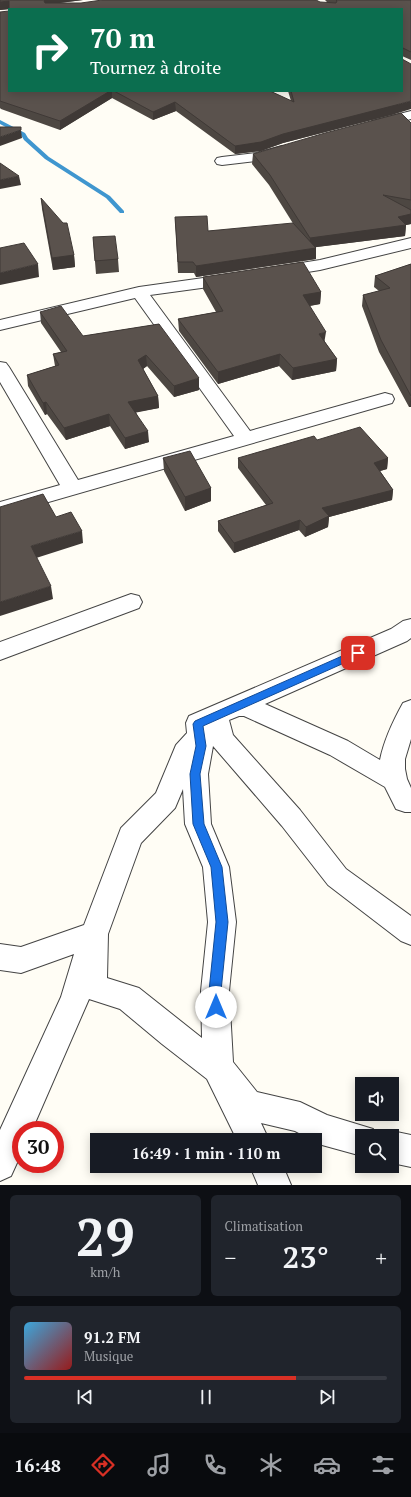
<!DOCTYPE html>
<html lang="fr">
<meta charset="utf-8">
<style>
:root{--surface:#171b24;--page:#20242c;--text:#f1f3f6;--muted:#9ea1a6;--line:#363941;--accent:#d93025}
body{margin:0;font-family:"PT Serif",serif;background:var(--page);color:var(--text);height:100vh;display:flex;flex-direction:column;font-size:15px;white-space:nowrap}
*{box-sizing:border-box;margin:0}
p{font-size:13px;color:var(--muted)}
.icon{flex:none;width:22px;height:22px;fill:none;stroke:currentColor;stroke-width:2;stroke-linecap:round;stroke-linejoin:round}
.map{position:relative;height:1185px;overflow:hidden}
.drawer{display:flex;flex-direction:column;gap:10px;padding:10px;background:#0d0f14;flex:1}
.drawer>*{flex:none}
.guide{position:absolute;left:8px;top:8px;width:395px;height:84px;border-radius:0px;box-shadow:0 2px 10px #0003;background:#0b6e4f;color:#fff;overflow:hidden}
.tools{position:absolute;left:355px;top:1077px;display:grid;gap:8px}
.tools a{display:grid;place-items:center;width:44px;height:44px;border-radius:0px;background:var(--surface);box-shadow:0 2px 10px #0003;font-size:20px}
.speed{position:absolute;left:12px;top:1121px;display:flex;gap:8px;font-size:20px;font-weight:700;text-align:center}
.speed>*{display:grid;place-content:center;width:52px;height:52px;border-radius:50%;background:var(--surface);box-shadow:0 2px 10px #0003;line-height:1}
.speed .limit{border:6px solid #d22;background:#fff;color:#111}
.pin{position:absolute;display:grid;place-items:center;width:34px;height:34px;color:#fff;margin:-17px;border-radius:8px;box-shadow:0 2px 6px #0006}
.me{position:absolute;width:44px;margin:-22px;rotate:0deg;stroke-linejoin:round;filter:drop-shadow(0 0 3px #0008)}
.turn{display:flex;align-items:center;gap:14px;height:84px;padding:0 16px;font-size:18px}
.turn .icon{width:52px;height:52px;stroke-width:2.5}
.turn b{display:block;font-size:28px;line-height:34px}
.big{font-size:30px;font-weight:800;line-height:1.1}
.drawer .widget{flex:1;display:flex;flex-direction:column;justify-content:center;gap:6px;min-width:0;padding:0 14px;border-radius:6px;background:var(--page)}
.drawer .dial{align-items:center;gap:0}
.dial b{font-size:52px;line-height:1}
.song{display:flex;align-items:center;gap:12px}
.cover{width:48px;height:48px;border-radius:6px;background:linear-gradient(135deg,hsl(200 70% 55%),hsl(0 70% 35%))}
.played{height:4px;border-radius:2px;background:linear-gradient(90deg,var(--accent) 75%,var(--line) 75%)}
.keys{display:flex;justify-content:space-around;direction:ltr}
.heat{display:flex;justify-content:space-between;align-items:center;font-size:22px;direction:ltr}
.drawer .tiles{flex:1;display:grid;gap:10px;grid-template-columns:1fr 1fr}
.widget:last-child{grid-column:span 2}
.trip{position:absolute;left:90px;top:1133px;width:232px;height:40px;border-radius:0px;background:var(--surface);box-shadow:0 2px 10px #0003;font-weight:800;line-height:40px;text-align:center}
.tab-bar{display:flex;height:64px;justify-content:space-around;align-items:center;background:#090b0e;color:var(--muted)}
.tab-bar .icon{width:28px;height:28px}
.tab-bar .on{color:var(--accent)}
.tab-bar b{font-size:18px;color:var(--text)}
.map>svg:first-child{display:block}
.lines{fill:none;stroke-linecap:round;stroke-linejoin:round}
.stream{fill:#3f96cf;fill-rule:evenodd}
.minor-casing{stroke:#444;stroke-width:2}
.minor{fill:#fff;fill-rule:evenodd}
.wall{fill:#4d4742}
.shaded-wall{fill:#3f3936}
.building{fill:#5a524d;stroke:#3f3936}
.route{fill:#1a73e8;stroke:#114b97}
</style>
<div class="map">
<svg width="411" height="1185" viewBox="0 0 411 1185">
<rect width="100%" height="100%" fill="#fffdf5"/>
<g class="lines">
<path class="stream" d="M0,120l25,13 3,5 21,19 61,39 14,15v2h-4l-14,-15 -61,-39 -21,-19 -3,-5 -21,-11z"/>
<defs>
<path id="minor" d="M411,111v8l-34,9 -5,-1 -2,-3 2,-3z
M282,146l5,1 2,3 -2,3 -30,8 -35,4 -5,-1 -2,-3 2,-3 5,-1 34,-4z
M411,238v10l-91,22 -44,7 -6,-1 -2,-4 2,-4 6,-1 44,-7z
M232,274l6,1 2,4 -2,4 -88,12 100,136 135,-38 7,2 2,4 -2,4 -392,113v-14l60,-17 -60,-103v-20l6,1 3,4 69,113 156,-44 -99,-138 -135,32v-10l139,-33z
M131,594l8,2 3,6 -3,6 -139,52v-18z
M411,619v19l-4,3 -142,63 83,37 32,19c4,-20 13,-39 23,-57l8,-3v39l-6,20v10l2,10 4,9v24h-6l-9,-3 -11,-22 -55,-32 -86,-39h-5l-10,4 4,15 67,75 46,59 65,47v29l-10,-4 -73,-56 -46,-59 -69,-80 -5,28 3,50 18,43 7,55 -7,69 4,71 24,30 43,10 27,13 46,14 3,7h-14v20l-40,-11 -27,-14 -34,-8 8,17h-32l-30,-61 -45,-35 -42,-35 -31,-10 -57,131h-11v24l-10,22 -11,5v-51l61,-133 13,-43 -53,19 -21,-3v-26l21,3 63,-22 37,-97 35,-35 20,-48 11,-12 -1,-10 3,-7 202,-87 12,-8zM183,789l2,35 18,43 5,55 -7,69 1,47 -63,-50 -32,-10 1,-44 33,-91 34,-35z
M392,1131l19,4v32l-19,-4v-27h-11z
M250,1166h33l8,19h-33z"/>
</defs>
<use href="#minor" class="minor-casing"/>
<use href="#minor" class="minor"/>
</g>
<path class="wall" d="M0,0h83l-24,3h269l-3,-3h86v60l-9,-4v-47h-393l-9,1z
M0,12l9,79h261l21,10 -3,-10h114l-7,23 -112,29 -22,8 -26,3 -59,-43 -23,9 -41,-22 -52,32 -59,-21 -1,-1z
M411,123v101l-5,1 -1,11 -89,11v12l-120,18 -2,-4h-16l-3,-56 33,14 86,-6 -25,-40 -17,-21 1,-10z
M41,198l33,57 1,12 -22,3 -11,-61z
M93,237l25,22 1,13 -23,2z
M411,264v143h-2l-30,-55 -17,-46 1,-11 16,-4 -5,-4 1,-11z
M203,277l118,15 -1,12 -10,2 15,36 12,17 -1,12 -44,9 -13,-14 -61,18 -39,-53 -1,-12 38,-7 -13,-23z
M40,312l43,24 76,-12 40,66 -25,7 -27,-31 -4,3 15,27 1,12 -23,4 13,30 -24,7 -15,-23 -44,14 -19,-26 -2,1 -17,-29 -1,-11 28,-9 -2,-12 8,-2 -20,-29z
M163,458l48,30v13l-26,10 -21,-40z
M238,458h150l-1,11 -7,2 13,19 -1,10 -63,17 -1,10 -23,10 -6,-7 -65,23 -16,-22v-10l48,-16 -28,-37z"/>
<path class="shaded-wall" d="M45,0h38l-31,4 -5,1 -3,-4z
M9,1l1,8 -10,1v-8z
M110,91h2v7l-52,32v-9z
M411,101v8l-16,5 -112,29 -22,8 -26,3v-8l48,-12z
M175,102l1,9 -23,9v-8z
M21,130l1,8 -22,8v-9z
M19,176l2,9 -21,4v-9z
M411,214v10l-5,1 -1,11 -96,12 1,-10z
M316,248v11l-120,18v-11z
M74,255l1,12 -22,3 -1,-12z
M38,264l1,13 -39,8v-12z
M321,292l-1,12 -18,3 1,-12z
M326,332l-2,12 -5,-10z
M280,354l-1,12 -61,18v-12z
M146,355l1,11 -8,6 -1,-12z
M337,359l-1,12 -44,9 1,-12z
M199,378v12l-25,7v-11z
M158,396l1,12 -30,6 -1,-12z
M411,396v11h-2z
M46,402l1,12 -2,1 -2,-12z
M109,414l1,12 -44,14 -2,-12z
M148,431l1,11 -24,7v-11z
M388,458l-1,11 -14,4 1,-10z
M211,488v13l-26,10v-14z
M393,490l-1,10 -63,17 -1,10 -23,10 1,-10 16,-19z
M300,520l-1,10 -65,23v-10z
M82,531l1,12 -50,16 -2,-13z
M51,586l2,13 -53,17v-14z"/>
<path class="building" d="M0,0h45l-1,1 1,2h36l21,-3h214l4,2 16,1 1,-2 -1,-1h75v52l-8,-4 -1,5v-44h-393v-8l-9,1z
M9,11v80h101l-50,30 -60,-20v-89z
M402,59l9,5v37l-15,4 -113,29 -22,8 -26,4 -60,-44 -22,10 -39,-21h156l24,11 -3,-11h111z
M401,113l10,10v77l-28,-5 28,15v4l-13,3 8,8 -96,13 -40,-63 -17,-21 72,-21z
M0,127h21v3l-21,7z
M0,163l19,13 -19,4z
M41,198l22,25h4l7,32 -22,3z
M207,216l1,15 85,-8 23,25 -120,18 -3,-4h-15l-3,-45z
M115,236l3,23 -23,2 -2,-24z
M24,243l14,21 -38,9v-25z
M303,262l18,30 -18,3 23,37 -7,2 18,25 -44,9 -13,-14 -62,18 -40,-53 45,-8 -20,-34z
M411,264v132l-30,-56 -18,-45 27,-7 -15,-12z
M61,306l22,30 76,-12 40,54 -25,8 -28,-31 -8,5 20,36 -30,6 20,29 -23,7 -16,-24 -45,14 -18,-26 -3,1 -16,-28 32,-10 -6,-11 14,-3 -27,-39z
M360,427l28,31 -14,5 19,27 -71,18 7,8 -23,11 -6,-7 -66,23 -16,-22 55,-18 -35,-45 76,-22 3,4z
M190,451l21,37 -26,9 -22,-39z
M43,494l13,23 15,-5 11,19 -51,15 20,40 -51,16v-95z"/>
<path class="route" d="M358,649l4,1 1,3 -1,2 -159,71 3,20 -6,28 4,50 18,43 6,55 -7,69 1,16 -2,4 -4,1 -4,-1 -2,-4 -1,-16 7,-69 -5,-55 -18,-43 -3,-50 6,-28 -3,-22 2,-3z"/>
</svg>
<div class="tools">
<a><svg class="icon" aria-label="sound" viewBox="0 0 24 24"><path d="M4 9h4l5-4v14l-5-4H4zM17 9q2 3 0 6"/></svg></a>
<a><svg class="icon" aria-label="search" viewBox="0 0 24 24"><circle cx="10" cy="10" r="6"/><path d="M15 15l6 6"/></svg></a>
</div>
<div class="speed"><div class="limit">30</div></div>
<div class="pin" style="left:358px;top:653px;background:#d93025"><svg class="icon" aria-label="arrive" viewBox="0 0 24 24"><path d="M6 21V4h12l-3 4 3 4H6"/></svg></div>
<svg class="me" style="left:216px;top:1007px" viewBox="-20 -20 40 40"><circle r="19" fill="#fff"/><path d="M0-13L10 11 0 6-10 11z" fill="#1a73e8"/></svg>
<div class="trip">16:49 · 1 min · 110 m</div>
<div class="guide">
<div class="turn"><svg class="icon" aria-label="right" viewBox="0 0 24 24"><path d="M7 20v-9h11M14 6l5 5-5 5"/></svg><div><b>70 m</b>Tournez à droite</div></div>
</div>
</div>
<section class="drawer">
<div class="tiles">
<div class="widget dial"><b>29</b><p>km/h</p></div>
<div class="widget"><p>Climatisation</p>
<div class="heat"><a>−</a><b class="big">23°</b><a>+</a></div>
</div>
<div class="widget">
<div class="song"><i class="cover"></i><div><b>91.2 FM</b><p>Musique</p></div></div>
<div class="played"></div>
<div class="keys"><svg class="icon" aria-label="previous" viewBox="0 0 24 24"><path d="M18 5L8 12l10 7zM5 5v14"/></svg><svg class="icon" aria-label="pause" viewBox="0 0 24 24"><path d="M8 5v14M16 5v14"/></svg><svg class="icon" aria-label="next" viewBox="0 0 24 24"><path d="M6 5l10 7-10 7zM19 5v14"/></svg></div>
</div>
</div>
</section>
<nav class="tab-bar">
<b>16:48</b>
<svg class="icon on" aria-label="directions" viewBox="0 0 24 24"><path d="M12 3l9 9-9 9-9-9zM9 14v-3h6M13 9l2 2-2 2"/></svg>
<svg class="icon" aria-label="music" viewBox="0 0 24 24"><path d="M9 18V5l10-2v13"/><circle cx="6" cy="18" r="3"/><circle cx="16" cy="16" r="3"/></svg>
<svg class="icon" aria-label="phone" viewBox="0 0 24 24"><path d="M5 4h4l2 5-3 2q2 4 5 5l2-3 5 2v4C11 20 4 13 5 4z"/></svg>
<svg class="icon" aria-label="climate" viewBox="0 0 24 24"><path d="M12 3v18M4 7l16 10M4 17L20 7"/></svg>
<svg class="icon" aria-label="car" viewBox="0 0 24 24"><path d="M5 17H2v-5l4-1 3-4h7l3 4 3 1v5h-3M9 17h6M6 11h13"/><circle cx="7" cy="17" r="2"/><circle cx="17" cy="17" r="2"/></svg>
<svg class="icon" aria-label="filters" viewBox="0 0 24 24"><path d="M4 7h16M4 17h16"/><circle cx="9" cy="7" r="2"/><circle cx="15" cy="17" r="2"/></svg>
</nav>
